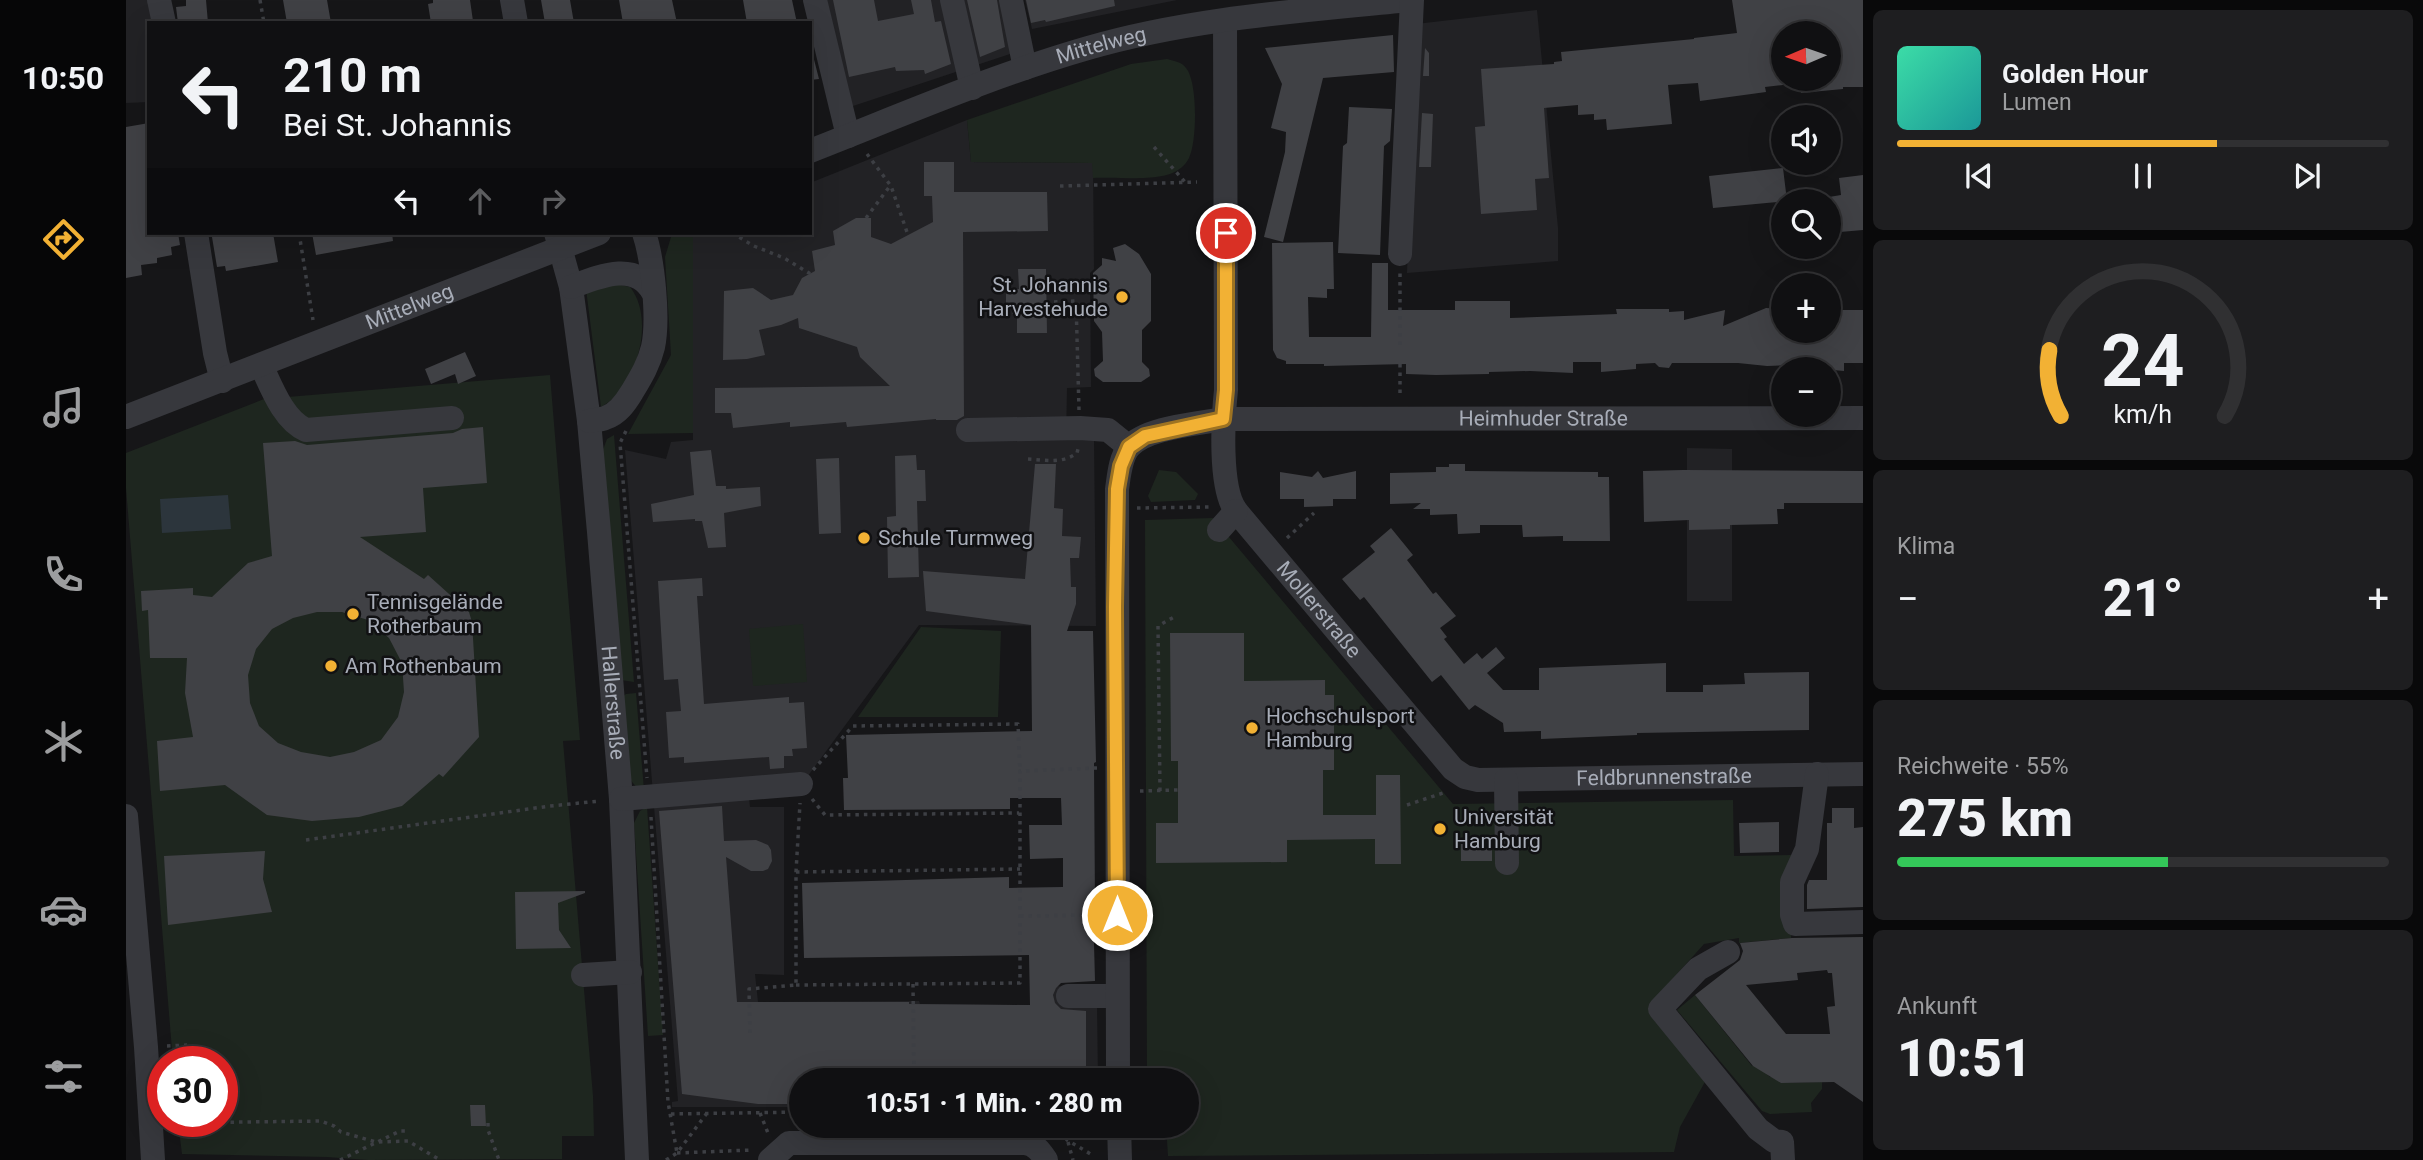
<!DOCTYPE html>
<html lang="de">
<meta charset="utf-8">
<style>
:root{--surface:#101012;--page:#1e1e20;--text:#f1f3f6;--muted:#9c9d9f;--line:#303032;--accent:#f2b134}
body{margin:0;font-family:Roboto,sans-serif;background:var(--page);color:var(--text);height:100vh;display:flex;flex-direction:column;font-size:26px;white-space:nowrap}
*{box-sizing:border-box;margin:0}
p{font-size:23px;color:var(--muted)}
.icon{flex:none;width:38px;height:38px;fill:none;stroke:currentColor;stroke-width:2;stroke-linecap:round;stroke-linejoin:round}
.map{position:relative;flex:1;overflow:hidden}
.sheet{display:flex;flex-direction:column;gap:10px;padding:10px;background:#09090a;width:560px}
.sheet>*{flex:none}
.top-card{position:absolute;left:21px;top:21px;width:665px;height:214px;border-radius:0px;box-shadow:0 7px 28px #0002,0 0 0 2px var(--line);background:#101012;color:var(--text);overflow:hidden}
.needle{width:46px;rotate:268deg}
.fabs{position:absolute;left:1645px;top:21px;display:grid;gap:14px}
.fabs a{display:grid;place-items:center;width:70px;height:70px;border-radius:50%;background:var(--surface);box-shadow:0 7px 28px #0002,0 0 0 2px var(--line);font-size:35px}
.speed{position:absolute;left:21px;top:1046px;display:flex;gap:14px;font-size:35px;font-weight:700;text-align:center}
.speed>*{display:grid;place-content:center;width:91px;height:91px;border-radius:50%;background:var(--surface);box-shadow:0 7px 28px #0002,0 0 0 2px var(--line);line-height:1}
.speed .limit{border:10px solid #d22;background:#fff;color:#111}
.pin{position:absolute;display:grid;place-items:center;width:60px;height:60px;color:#fff;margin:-30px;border:4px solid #fff;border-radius:50%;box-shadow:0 2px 7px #0007}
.me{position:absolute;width:77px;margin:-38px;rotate:0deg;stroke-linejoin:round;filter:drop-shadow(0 0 5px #0008)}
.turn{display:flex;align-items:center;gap:24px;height:147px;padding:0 21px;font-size:32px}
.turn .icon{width:91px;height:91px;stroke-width:2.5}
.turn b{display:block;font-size:49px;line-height:60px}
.lanes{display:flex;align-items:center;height:66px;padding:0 21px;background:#0003;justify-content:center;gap:35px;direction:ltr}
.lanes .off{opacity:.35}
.big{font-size:52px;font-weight:800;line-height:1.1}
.sheet .card{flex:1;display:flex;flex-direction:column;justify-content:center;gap:10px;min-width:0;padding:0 24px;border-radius:10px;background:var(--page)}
.sheet .dial{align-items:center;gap:0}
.dial svg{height:182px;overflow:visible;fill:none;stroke:var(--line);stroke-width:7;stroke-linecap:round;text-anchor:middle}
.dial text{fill:var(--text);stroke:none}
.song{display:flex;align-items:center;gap:21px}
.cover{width:84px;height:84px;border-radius:10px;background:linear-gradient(135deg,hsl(160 70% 55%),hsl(180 70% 35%))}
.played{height:7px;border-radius:4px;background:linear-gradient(90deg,var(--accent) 65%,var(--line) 65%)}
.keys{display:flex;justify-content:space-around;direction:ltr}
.heat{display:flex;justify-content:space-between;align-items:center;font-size:38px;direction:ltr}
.charge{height:10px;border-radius:5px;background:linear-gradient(90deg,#34c759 55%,var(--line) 0)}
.trip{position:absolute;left:663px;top:1068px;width:410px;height:70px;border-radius:35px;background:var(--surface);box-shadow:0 7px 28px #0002,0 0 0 2px var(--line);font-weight:800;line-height:70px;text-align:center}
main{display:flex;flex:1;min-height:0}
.dock{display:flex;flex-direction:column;width:126px;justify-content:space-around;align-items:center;background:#060607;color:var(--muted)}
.dock .icon{width:49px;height:49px}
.dock .on{color:var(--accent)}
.dock b{font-size:32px;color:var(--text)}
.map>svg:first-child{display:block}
.built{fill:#222225}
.green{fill:#1e261f}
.water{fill:#2c353c}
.building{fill:#404145;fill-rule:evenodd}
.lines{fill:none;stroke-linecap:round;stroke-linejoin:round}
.path{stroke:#3d3f44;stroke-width:3.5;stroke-dasharray:3.5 5;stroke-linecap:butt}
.minor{stroke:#37383d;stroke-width:24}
.route-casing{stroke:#9d7322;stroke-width:18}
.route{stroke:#f2b134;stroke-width:12}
.poi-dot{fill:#f2b134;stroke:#111113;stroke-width:2.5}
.labels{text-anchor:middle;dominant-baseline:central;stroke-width:5;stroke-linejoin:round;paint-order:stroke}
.street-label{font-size:21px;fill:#a8adb8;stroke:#111113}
.poi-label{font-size:21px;fill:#a8adb8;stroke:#111113;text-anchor:start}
</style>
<main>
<nav class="dock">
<b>10:50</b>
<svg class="icon on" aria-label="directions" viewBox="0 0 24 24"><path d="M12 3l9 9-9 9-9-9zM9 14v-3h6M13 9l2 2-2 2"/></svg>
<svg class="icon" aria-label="music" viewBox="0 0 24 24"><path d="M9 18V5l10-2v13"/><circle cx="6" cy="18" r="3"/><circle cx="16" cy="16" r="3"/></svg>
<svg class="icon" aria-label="phone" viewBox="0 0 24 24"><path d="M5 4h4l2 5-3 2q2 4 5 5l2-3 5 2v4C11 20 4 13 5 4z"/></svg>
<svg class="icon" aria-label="climate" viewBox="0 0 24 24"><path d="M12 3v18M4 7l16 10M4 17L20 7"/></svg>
<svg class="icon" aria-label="car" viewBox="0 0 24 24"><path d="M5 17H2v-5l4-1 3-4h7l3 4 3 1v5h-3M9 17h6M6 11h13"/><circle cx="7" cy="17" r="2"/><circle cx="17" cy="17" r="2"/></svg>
<svg class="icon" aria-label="filters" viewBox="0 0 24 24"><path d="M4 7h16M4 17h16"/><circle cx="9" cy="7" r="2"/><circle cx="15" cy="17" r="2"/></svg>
</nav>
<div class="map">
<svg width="1737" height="1160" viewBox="0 0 1737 1160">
<rect width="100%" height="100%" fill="#161618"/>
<path class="built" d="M0,0h27l4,23h-8v79l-23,1z
M699,0h178l13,52 -166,55z
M899,0h152l-145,29z
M1411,10l21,218v33l-151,12 9,-249z
M841,120l4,42 122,1 1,106 -4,4 1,114 -24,1 -1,52h28l2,186 -177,-1 -120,163 -51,1 2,18h34v168l-29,-1 3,28 161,-1 1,3 110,1v-18l37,-1 30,17 1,77h-296l-1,27h-129v-5l6,-1 -53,-651 41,9 5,-17 22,-2v-207h117v-50z
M1561,448l45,1v152h-45z"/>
<path class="green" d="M1041,59c7,2 15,3 19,9 12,14 11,74 3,90 -2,4 -6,9 -11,12 -16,12 -64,7 -85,8l-1,-15 -121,-1 -4,-42 164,-56z
M556,233h11v200l-65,1 43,-79 -6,-98 6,-20z
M486,283l18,4c26,32 7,102 -29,120l-15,-118z
M424,375l30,365 -17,1 30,355 1,40h-32v23l-194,1 -41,-3 -145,-3 -4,-32h44v-60h-49l-47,-574v-35l138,-54z
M488,435l20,247 -13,-2 -18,-230 4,-11z
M1033,470l17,2 22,22 -3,6 -44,2 -3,-6z
M1087,518l240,286 280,-4 1,56 57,-1v83l-52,5v-5l-35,6 -54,60 56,76 -26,47 -6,25 -506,4 -2,-31h20v-45h-39l-2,-560z
M677,624l4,58 -54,4 -4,-57z
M795,627l80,4 -3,86h-140z
M510,693l8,97 -7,-2 -8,-10 -7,-81 4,-3z
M521,807l16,228 -15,1 -14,-213 6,-12z
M1569,995l57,71 3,-2 15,13 9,-1 1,7 42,-1v7l-11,14 1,9 -42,2 -8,-3 -85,-101z"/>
<path class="water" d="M102,495l3,34 -69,4 -2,-34z"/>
<path class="building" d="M60,0h20l2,23h-30l-2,-16 10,-1z
M157,0h44l4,23h-44z
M307,0h37l3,21 -42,2 -3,-19 5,-1z
M415,0h29l4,23h-29z
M493,0h53l5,23h-54z
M617,0h49l5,23h-50z
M707,0h41l4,21 36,-7 -3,-14h20l4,22 6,-1 10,43 -26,10 -1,-4 -28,1 -1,-4 -46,10z
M841,0h30l8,47 -25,10z
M900,0h88l1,6 -69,16 -1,-2 -14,3z
M1606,0h131v87h-20v2l-42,4 -3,-14h31v-46h-46v52l-18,2 1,5 -66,9 -2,-18 -30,2 4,39 -65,6 -1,-11 -12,1v-6l-16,1v-10l-34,3 5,70 -14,1 2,31 -56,4 -6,-87 10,-1 -4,-57 73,-5v-2l8,-1 -1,-9 133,-13v-1l43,-5z
M1267,35l1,37 -71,6 -40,164 -19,-5 21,-85 1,-20 -15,-4 11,-44 -17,-36z
M684,44l9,35 -9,1z
M1299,48l4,5v23h-6z
M1223,107l43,2 -2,32 -6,5 -4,109 -42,-2 5,-107 4,-3z
M1296,113l11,1 -2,53h-12z
M23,123v110h29l2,12 -9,2 1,8 -15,3v5l-16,2 1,10 -16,3v-151z
M798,162h30v30h93l1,39 -85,1 1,184 -7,4h-21v-1l-89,8 -1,-5 -56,5v-5l-57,6 -2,-15h-16v-25l175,-2 -30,-29 -3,-10 -58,-19 -1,-10 -17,7 -22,5 6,25 -18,4 -24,1 1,-69 29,-3 18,12 22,-5 9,-17 13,-7 -3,-20 23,-6 -2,-14 23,-13h15v19l20,7 42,-22 -1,-26h-8z
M1657,168l4,33 -74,7 -4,-32z
M1737,175v55l-23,2 -1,-15 -10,1v-21l12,-2 -2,-17z
M108,233h39l5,29 -52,9 -1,-5 -8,1 -5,-30z
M186,233h80l1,8 -77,14z
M1207,242l1,47h-7v9l-19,-1 1,40h62l1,-74h16v47h67v-9h55v17l107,-4 -1,-5h53v3l15,-1v9l41,-10 -2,16 43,-18 17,1v22h46v-21h34v53h-19v8l-22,-2v-5l-55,2 -29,-3h-66l-3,5 -10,-1 -4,-4 -19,1v5l-35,3v-10h-28v11l-43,-2 -41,1v2l-53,1 -30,-1v-10l-82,2v-2h-38v-3l-9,-3 -4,-8 -1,-107z
M999,244l14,10 12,20v47l-9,9v32l7,7 1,7 -9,6h-38l-8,-6 -1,-7 9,-8 -1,-29 -8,-11 -1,-48 9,-8v-7l14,3 -3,-13z
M892,269h28l1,64h-30v-19h-5v-5h-6v-16h6v-4h7z
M339,352l11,24 -18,8 -3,-10 -24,10 -6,-15z
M357,427l4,56 -64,5 3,44 -66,5 64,42 4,-4 41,37 3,10 7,115 -36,40 -4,-3 -37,32 -43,11 -47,4 -45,-6 -42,-30 -65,6 -3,-50 36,-4 -8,-44 2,-35h-37l-2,-48 -6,1 -1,-20 52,-3v7l19,2 36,-34 24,-7 -9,-113 32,-2 12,4 146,-12 9,-4zM191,612h25l26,8 21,18 13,25 2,29 -6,25 -17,23 -27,12 -24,5 -29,-5 -23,-9 -19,-17 -9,-23 -2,-28 8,-26 16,-20 21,-11z
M585,450l5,36h10v3l34,-2 1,19 -37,7 2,34 -18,1 -6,-27h-7v-2l-42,3 -2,-18 43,-9 -4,-43z
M790,455l1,15h8l1,31h-9l2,76 -31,1 -1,-61 9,-1 -1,-60z
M713,458l2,75 -22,1 -3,-75z
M909,464h21l-2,44 9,1 -1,27 19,1 -2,21h-9l1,29h5v17l-9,27h26l3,131 -2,1 1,143h-2l2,75 -34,2 -5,5 -3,7 2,8 6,6 25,2v69h-284v24h-44l-76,-10 -23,-283 63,-5 2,35 32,-1 12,5 3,5 1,11 -4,8 -5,2h-12l-25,-14 11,145h172v2l121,1 -1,-50 -225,3 -2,-75 207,-6v11l54,-1v-29l-33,1 -1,-34h33l-1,-27h-51v11l-166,1 -1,-32h5l-2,-43 186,-4 -1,-106 -105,-14 -3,-40 102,8z
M1323,464h16v7l133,1v5h11l1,64h-47v-5l-40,1 -1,-12h-42v8l-22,1 -1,-20 -27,1v-6h-17l8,-6 -31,1v-31l46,-1v-5h13z
M1557,470l180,1v32h-79v6h-7l1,15 -48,1v4l-41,1v-10l-45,2 -1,-51z
M1192,471l5,7 33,-7v28h-23v7l-29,1v-8h-24v-27l32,5z
M1265,528l22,27 -6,5 26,34 3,-2 20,24 -16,12 7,9 -3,2 20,25 13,-11 5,6 14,-12 9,11 -18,15 16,17h36v-22l127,-5v29h37v-7l42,-1 -1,-11 65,-1v58l-172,3v2l-96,4v-8l-37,1 -1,-9 -28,-18 -6,5 -28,-35 -9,7 -68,-85 -4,3 -18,-21 33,-27 -5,-6z
M576,578l1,18h-6l7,108 85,-7v6l15,-1 3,46 -15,1 1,7h-9v12l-14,1 -1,-12 -85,6v-6l-15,1 -3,-46 15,-1 -3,-32 -14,1 -6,-99z
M1044,633h74v48l81,-1v15h9v75h-11v45h53v-40h24l1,89h-26v-25l-88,1v22l-131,1v-40h22v-62h-7z
M1706,808h22v20l9,-1v80l-56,2v-24l2,-5h18v-57h5z
M1653,822v30l-39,1 -1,-30z
M1335,838h23v4h8v19h-31z
M139,851l-2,28 9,33 -104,13 -4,-69z
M459,891v2l-27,10 1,27 12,18 -55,1 -1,-57z
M1737,937v165l-29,-20 -53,1 -28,-17 -58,-71 45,-35 3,-9 -3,-8 52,-5zM1701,970l1,3h4l3,33 -8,1 3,27h-44l-40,-49 52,-5 -1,-7z
M344,1105h15l1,21h-15z"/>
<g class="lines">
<path class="path" d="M134,0l4,23
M1028,147l31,35
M741,154l24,32 17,49
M934,186l137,-4
M740,218l24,-32
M173,233l14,87
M606,233l22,13 30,12 25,15 -2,4
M928,302l22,-1 3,109
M1274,345v-72
M1274,364v29
M500,431l-6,12 27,335
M902,459c16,1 35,5 49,-6l1,-4
M1011,508l75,-1
M1161,538l27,-25
M687,770l40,-44 165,-2 2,47
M1014,791l38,-1
M1034,791l-2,-165 16,-9
M686,799l13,16 194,-2
M1281,805l39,-13
M525,817l17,285 9,51
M180,840l244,-34 50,-5
M670,872l224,-3
M894,916l78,-1
M787,984l1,96
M670,985l224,-2v-212l77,-3
M624,1033l-1,-44 47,-4v-113l4,-69
M41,1046l20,-1
M634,1113l8,20
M545,1114l131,-2
M45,1123l150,-2 13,5 7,6 35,10 32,-1 32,19
M362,1123v7l11,30
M929,1125l12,15 27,16
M942,1142l5,18
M551,1153l75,-3
M214,1160l60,-29h5
M540,1160l11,-7 30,-40"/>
<g class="minor">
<path d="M33,0l5,23"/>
<path d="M386,0l4,23"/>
<path d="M689,0l33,136"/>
<path d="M826,0l20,88"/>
<path d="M885,0l14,68"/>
<path id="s1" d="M1099,21l1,369c-3,29 -7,98 10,121l217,258 12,8 13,3 385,-6"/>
<path id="s2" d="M684,151c92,-36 184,-76 278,-103 103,-30 214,-37 320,-48"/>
<path d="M70,233l19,120 7,28"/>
<path id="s3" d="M430,233l15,54 18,134 10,111 22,267 16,361"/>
<path d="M1274,254l12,-254"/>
<path d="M445,287c27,-10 64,-27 82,5"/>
<path d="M135,365c10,21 22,55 45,65l146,-12"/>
<path id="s4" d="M0,417l473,-184"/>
<path d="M463,421c5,-1 11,-1 16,-3 13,-4 21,-16 27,-26 9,-15 17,-28 21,-45 6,-28 0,-87 -9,-114"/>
<path d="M842,430l112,-2 28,2 21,17"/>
<path d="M1093,530l17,-19"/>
<path d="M1691,774l-10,75 -15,33v33l3,9 68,-2"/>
<path d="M1380,780l1,83"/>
<path d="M495,799l180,-15"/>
<path d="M0,816l20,231 7,113"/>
<path d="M1602,952l-30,17 -38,40 98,120 16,12 8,1 1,18"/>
<path d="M457,975l47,-3"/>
<path d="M942,996h49"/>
<path id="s5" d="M992,1080l-1,-591c2,-13 3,-31 12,-42 18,-20 69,-23 94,-28l640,-1"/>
<path d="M993,1125l1,35"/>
<path d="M644,1160l19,-17h236c11,2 15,8 21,17"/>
</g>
</g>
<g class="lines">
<defs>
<path id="route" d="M991,915l-2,-308 2,-118 4,-23 8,-19 16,-11 78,-17 3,-29v-157"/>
</defs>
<use href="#route" class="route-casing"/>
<use href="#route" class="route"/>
</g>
<g class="poi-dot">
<circle cx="996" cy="297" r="7"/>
<circle cx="738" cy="538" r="7"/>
<circle cx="227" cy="614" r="7"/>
<circle cx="205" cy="666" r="7"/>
<circle cx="1126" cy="728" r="7"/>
<circle cx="1314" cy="829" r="7"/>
</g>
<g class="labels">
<g class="street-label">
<text stroke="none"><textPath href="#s2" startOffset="310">Mittelweg</textPath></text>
<text stroke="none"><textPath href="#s4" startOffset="304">Mittelweg</textPath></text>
<text stroke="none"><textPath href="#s5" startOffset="1055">Heimhuder Straße</textPath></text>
<text stroke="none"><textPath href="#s1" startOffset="621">Mollerstraße</textPath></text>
<text stroke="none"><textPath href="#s3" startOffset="474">Hallerstraße</textPath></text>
<text stroke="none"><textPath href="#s1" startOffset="1043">Feldbrunnenstraße</textPath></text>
</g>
<g class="poi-label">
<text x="982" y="285" text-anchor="end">St. Johannis<tspan x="982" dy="24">Harvestehude</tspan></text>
<text x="752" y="538">Schule Turmweg</text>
<text x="241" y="602">Tennisgelände<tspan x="241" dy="24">Rotherbaum</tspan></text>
<text x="219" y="666">Am Rothenbaum</text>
<text x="1140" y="716">Hochschulsport<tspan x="1140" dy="24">Hamburg</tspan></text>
<text x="1328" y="817">Universität<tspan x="1328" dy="24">Hamburg</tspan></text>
</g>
</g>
</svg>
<div class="fabs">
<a><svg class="needle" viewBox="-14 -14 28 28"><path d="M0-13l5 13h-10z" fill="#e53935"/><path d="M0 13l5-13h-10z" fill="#9c9d9f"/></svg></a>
<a><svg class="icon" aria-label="sound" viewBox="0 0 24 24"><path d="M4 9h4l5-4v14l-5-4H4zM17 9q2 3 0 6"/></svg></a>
<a><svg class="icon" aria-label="search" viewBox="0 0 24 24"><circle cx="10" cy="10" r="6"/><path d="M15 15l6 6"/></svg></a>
<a>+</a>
<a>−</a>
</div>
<div class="speed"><div class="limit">30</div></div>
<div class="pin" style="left:1100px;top:233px;background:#d93025"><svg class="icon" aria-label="arrive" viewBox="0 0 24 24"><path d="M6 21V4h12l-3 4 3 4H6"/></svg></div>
<svg class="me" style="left:991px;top:915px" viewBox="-20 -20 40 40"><circle r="17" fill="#f2b134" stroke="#fff" stroke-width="3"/><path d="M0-11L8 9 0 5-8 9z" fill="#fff"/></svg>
<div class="trip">10:51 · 1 Min. · 280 m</div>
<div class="top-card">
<div class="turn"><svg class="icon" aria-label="left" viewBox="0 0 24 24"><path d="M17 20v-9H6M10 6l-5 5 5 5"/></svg><div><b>210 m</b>Bei St. Johannis</div></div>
<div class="lanes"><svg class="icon" aria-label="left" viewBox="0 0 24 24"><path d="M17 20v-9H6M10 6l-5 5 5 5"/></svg><svg class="icon off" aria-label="ahead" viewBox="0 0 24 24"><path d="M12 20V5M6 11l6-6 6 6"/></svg><svg class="icon off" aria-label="right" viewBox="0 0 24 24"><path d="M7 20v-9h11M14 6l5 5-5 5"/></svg></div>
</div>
</div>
<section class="sheet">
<div class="card">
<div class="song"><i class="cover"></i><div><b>Golden Hour</b><p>Lumen</p></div></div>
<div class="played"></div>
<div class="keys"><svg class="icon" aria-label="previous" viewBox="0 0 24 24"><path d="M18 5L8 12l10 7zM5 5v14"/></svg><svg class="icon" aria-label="pause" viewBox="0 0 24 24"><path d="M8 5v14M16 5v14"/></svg><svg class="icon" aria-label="next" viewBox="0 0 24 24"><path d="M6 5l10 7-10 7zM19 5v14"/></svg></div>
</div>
<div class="card dial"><svg viewBox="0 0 100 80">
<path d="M14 69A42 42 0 1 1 86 69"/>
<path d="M14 69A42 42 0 0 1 9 40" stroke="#f2b134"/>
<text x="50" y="56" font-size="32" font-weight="700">24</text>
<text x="50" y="72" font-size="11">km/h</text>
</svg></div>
<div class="card"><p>Klima</p>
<div class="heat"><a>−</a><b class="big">21°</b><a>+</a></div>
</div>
<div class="card"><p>Reichweite · 55%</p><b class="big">275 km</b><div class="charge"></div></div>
<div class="card"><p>Ankunft</p><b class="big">10:51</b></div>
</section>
</main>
